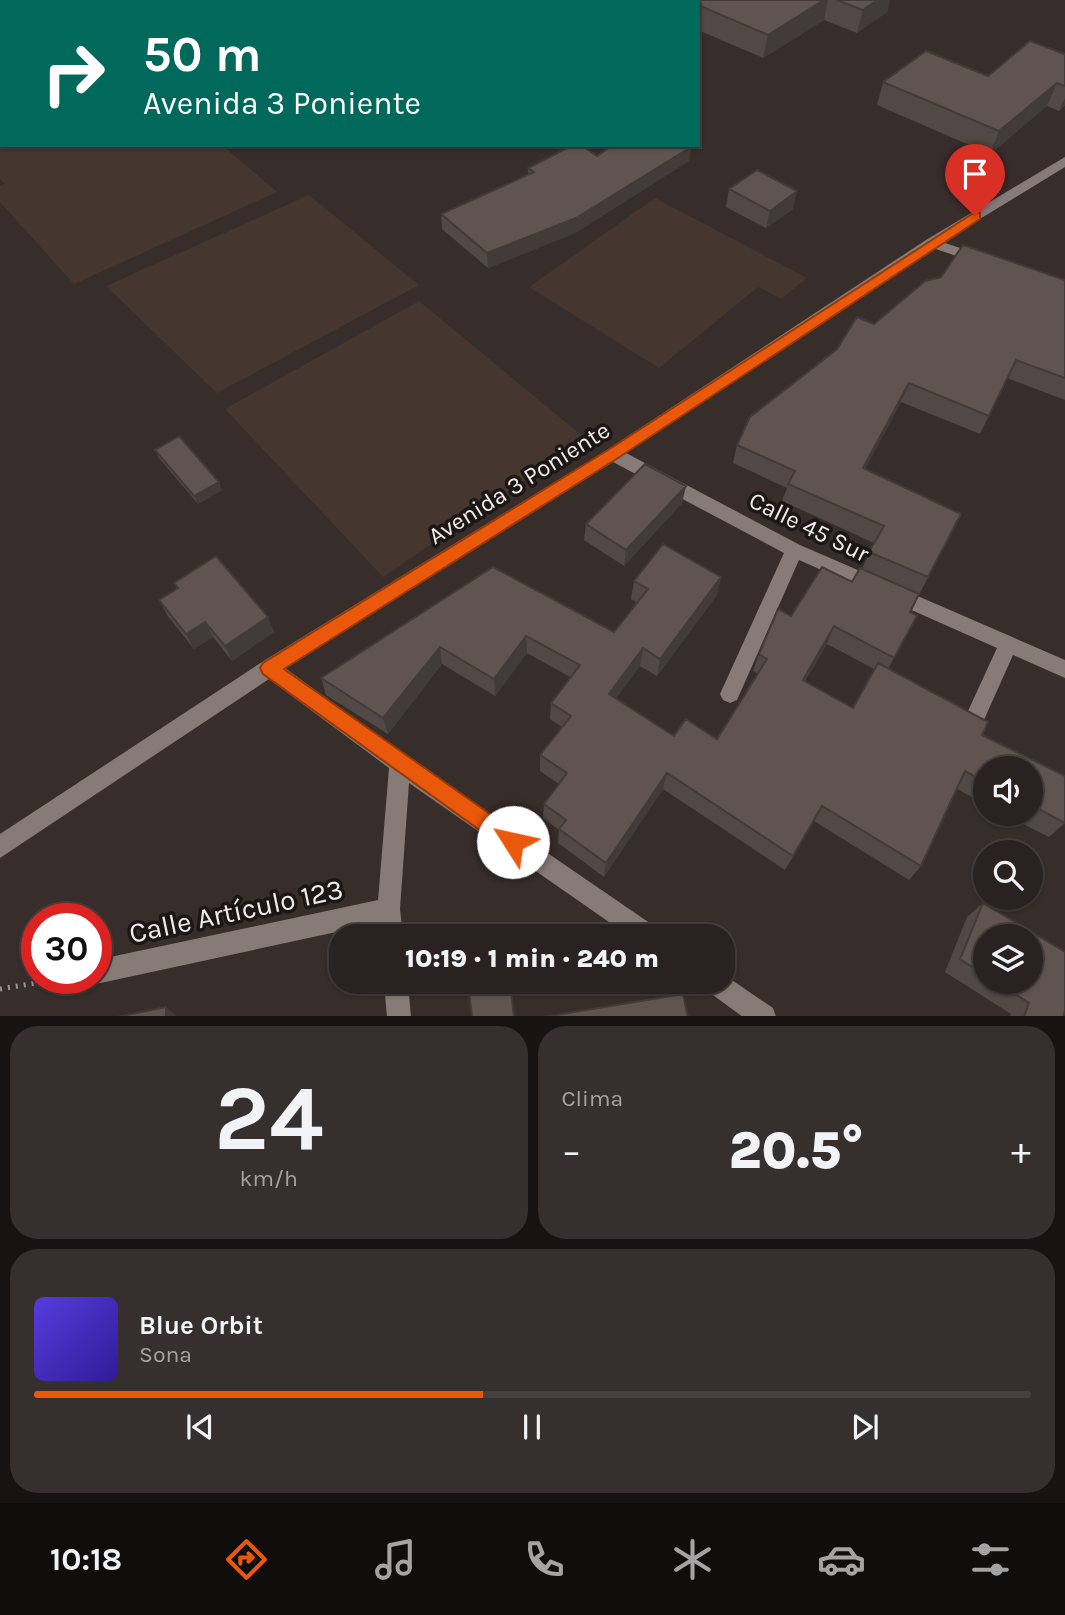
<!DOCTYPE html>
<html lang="es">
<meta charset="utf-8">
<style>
:root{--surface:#292220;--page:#352f2d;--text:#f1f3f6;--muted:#a5a4a5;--line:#453f3e;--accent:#ea580c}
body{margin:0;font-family:Karla,sans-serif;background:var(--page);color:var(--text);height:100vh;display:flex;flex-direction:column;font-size:26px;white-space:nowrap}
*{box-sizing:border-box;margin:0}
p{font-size:23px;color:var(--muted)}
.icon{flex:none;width:38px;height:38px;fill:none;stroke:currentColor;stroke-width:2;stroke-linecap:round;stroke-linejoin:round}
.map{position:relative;height:1016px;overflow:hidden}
.side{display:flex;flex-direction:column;gap:10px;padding:10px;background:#171312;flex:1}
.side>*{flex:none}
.top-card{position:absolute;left:0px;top:0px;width:700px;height:147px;box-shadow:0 2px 5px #0004,0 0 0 2px var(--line);background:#00695c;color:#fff;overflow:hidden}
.buttons{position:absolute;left:973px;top:756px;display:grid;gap:14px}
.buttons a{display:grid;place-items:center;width:70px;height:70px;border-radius:50%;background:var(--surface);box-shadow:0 2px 5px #0004,0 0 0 2px var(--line);font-size:35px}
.speed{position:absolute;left:21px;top:903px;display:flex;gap:14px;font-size:35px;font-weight:700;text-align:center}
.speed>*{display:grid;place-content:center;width:91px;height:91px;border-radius:50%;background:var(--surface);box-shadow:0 2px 5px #0004,0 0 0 2px var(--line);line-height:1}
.speed .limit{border:10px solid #d22;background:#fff;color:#111}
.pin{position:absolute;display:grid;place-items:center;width:60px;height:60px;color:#fff;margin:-72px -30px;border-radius:50% 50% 50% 0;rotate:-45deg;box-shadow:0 0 7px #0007}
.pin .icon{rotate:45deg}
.me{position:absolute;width:77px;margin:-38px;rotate:305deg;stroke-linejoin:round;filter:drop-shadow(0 0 5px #0008)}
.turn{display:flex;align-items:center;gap:24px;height:147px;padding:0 28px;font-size:32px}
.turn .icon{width:91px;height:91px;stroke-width:2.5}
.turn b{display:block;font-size:49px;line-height:60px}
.big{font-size:52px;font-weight:800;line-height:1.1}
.side .tile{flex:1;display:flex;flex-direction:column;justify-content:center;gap:10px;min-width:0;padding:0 24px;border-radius:28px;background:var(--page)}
.side .dial{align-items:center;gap:0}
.dial b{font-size:91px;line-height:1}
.song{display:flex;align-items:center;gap:21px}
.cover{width:84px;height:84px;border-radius:10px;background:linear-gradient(135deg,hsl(250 70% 55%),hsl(250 70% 35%))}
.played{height:7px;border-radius:4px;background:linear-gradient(90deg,var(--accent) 45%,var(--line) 45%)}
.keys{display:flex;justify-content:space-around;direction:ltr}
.heat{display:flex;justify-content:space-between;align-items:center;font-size:38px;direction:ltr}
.side .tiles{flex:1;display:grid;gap:10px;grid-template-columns:1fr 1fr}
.tile:last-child{grid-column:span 2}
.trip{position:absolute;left:329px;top:924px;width:406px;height:70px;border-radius:28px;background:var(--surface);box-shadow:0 2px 5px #0004,0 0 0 2px var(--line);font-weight:800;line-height:70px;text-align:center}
.menu{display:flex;height:112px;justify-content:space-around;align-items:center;background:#100e0d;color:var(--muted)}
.menu .icon{width:49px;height:49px}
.menu .active{color:var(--accent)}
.menu b{font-size:32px;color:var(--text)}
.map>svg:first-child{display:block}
.built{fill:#463630}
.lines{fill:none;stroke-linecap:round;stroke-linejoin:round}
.path{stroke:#9d9593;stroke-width:5;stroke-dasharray:2 6;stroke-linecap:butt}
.minor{fill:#877b77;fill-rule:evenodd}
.wall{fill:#524845;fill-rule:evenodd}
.shaded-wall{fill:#423b38}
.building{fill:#5f5450;stroke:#423b38;stroke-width:2}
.route{fill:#ea580c;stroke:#983908;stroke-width:2}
.labels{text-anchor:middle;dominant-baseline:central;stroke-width:7;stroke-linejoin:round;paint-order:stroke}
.street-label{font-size:24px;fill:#f2ebe9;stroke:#1b1715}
.near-street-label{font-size:28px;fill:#f2ebe9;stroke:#1b1715}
</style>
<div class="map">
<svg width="1065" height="1017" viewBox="0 0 1065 1017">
<rect width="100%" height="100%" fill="#372d2a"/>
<path class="built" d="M0,80l2,65h220l55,47 -203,92 -74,-82v-16l4,-2 -4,-5z
M309,195l110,90 -202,108 -111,-107z
M655,198l152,80 -26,21 -23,-12 -99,81 -130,-81z
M419,301l167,138 -203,138 -158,-168z"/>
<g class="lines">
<path class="path" d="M0,989l65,-11"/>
<path class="minor" d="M0,0h9l-9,4z
M1065,157v10l-123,75 42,14v6h-10l-41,-14 -307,205 174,92 265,115v18l-52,-23 -34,76 -7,2 -7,-2 -3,-7 35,-76 -198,-88 -62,140 -7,3 -7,-3 -3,-6 64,-141 -171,-91 -328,206 122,89 250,171 4,8h-32l-220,-153 -9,126 3,27h-24l-1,-13 -282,61 -8,-4 -1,-2h9v-18l282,-60 11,-132 -120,-89 -269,179v-24l262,-172 345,-212 319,-210z
M723,974l50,34 3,9h-33l-37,-27 -4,-8h21z
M384,982h24l3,35h-24z"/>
</g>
<path class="wall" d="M630,0h260l-3,12 -30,21 -33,-13 -61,38 -65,-28v-28h-64z
M1065,54v51l-6,6 -12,-5 -57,48 -113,-49 6,-23 105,-6z
M691,147l-2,14 -114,72 -87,35 -46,-39 -1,-15 87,-39v-7l69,-12z
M729,189l64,20 -27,19 -40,-21z
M963,245l102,35v120l-58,-22 -27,56 -79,-32 -36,67 96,45 -51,98 7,4 -29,53 100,53 -6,13 83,41v47l-16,14 -45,-23h27v-46h-46v36l-28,-15 -36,77 -12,14 -95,-59 -29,49 -122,-81 -59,88 -46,-34 1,-13 -16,-12 1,-14 15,-20 -19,-13v-16l22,-28 -12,-8 1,-16 19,-26 -43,-24 -32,43 -53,-32 -54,70 -62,-39 -5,-17 172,-111 121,65 24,-29 -7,-4 3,-18 29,-37 58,33 -4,18 -60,81 -17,-10 -24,32 58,38 12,-17 31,20 41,-65 -5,-3 6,-17 19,-45 13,7 31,-49 30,15 8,-14 2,1 12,-26 -92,-42 5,-13 -54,-25 4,-18 13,-28 87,-68 20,-32 17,7 51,-43 16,-4zM827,644l47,25 -21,39 -48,-27z
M155,450l67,40 -24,14 -39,-46z
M682,503l-58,63 -40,-26 2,-16z
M174,583l94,34 6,15 -42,29 -19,-24 -19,12 -27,-34 -8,-15 18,-12z
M983,903l80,114h-53l1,-3 -66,-42 22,-55zM985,936l46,46h-46z"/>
<path class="shaded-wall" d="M824,0h4l-4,20 -61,38 5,-23z
M877,0h13l-3,12 -30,21 6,-23z
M1057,83l-10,23 -57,48 9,-23z
M1065,98v7l-6,6z
M691,147l-2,14 -114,72 -87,35 -1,-15z
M797,191l-4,18 -27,19 4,-17z
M909,383l-8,19 -45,84 7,-18z
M219,482l3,8 -24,14 -4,-8z
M686,486l-4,17 -58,63 2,-16z
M721,577l-4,18 -60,81 3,-17z
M268,617l6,15 -42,29 -7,-15z
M205,622l8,15 -19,12 -8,-15z
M834,626l-7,18 -32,52 8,-16z
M526,636l1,17 -32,43 -1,-17z
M440,647l2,17 -54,70 -5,-16z
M643,648l-3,18 -33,45 2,-17z
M667,773l-4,16 -59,88 2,-14z
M166,1007l12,10h-12z"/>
<path class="building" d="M685,0h139l-56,35 -70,-30v-3h-9z
M837,0h40l-14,10z
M1030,41l35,13v32l-8,-3 -58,48 -116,-49 43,-31 62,25z
M573,145h8l16,11 16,-11h75l3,2 -115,71 -89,35 -46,-39 93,-42 -6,-4z
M757,170l40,21 -27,20 -41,-22z
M963,245l102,35v98l-49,-18 -27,56 -80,-33 -46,85 98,46 -33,63 -59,-25 15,-26 -96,-42 7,-13 -58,-26 13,-28 87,-68 20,-32 17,7 51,-43 16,-4z
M179,436l40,46 -25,14 -39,-46z
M645,464l41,22 -60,64 -40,-26z
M663,544l58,33 -61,82 -17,-11 -34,46 65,42 12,-17 31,20 50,-80 -8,-5 19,-45 13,7 31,-49 30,15 8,-14 59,26 -9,18 7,4 -23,42 -60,-32 -31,54 50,28 25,-45 110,59 -6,13 83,41v47l-34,-18v-37h-46v14l-20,-11 -44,95 -99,-60 -29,50 -126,-83 -61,90 -47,-34 7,-9 -22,-16 23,-31 -27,-18 31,-39 -20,-13 29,-38 -54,-29 -32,43 -54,-32 -57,71 -62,-40 172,-111 121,65 34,-43 -14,-8z
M216,556l52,61 -43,29 -20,-24 -19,12 -27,-34 19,-12 -4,-5z
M983,903l82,49v58l-2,7h-39l5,-14 -33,-21h35v-46h-46v39l-25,-16z
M474,982h36l4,35h-42l-4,-34z
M683,994l5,23h-144z
M166,1007v10h-49z"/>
<path class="route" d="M975,212l5,1v6l-362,239 -334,211 236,166 3,7 -3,7 -7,3 -7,-3 -243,-175 -3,-6 3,-5 345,-213z"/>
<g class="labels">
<g class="street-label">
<text transform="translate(519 483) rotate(-32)">Avenida 3 Poniente</text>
<text transform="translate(809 527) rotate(26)">Calle 45 Sur</text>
</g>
<g class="near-street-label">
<text transform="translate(236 911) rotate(-12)">Calle Artículo 123</text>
</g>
</g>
</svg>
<div class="buttons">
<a><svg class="icon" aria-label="sound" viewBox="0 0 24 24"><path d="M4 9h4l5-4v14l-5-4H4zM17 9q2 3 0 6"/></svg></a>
<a><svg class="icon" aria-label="search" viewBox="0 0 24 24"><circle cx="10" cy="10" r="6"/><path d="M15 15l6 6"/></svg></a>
<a><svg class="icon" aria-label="layers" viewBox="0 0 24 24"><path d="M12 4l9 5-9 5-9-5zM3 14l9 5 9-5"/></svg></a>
</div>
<div class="speed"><div class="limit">30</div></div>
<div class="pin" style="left:975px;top:216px;background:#d93025"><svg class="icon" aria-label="arrive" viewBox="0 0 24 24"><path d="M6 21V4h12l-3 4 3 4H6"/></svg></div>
<svg class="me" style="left:513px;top:842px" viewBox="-20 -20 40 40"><circle r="19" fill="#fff"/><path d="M0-13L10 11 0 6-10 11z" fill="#ea580c"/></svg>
<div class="trip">10:19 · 1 min · 240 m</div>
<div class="top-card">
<div class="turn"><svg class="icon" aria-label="right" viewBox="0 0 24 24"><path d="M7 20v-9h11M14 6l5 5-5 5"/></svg><div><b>50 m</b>Avenida 3 Poniente</div></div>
</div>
</div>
<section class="side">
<div class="tiles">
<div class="tile dial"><b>24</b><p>km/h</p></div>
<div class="tile"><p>Clima</p>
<div class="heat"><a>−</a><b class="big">20.5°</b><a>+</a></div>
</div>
<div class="tile">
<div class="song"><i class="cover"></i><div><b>Blue Orbit</b><p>Sona</p></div></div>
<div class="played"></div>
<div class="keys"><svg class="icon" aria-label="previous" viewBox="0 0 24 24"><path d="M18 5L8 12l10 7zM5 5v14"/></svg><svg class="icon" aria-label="pause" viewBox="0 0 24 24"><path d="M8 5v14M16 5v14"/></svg><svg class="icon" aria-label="next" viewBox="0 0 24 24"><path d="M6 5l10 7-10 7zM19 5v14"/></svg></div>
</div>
</div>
</section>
<nav class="menu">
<b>10:18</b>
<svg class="icon active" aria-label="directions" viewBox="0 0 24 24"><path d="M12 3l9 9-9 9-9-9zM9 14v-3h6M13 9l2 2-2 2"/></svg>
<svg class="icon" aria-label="music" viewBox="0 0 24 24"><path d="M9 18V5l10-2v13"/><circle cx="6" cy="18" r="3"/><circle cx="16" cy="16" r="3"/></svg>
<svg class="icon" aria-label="phone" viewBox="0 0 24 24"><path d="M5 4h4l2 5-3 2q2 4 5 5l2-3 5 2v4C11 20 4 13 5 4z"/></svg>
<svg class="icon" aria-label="climate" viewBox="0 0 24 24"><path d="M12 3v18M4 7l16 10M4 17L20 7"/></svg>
<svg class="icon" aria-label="car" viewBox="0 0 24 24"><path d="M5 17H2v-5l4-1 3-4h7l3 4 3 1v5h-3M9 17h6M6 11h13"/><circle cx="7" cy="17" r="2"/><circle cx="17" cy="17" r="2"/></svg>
<svg class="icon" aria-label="filters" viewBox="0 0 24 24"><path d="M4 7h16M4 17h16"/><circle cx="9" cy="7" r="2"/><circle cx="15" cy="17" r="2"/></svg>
</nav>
